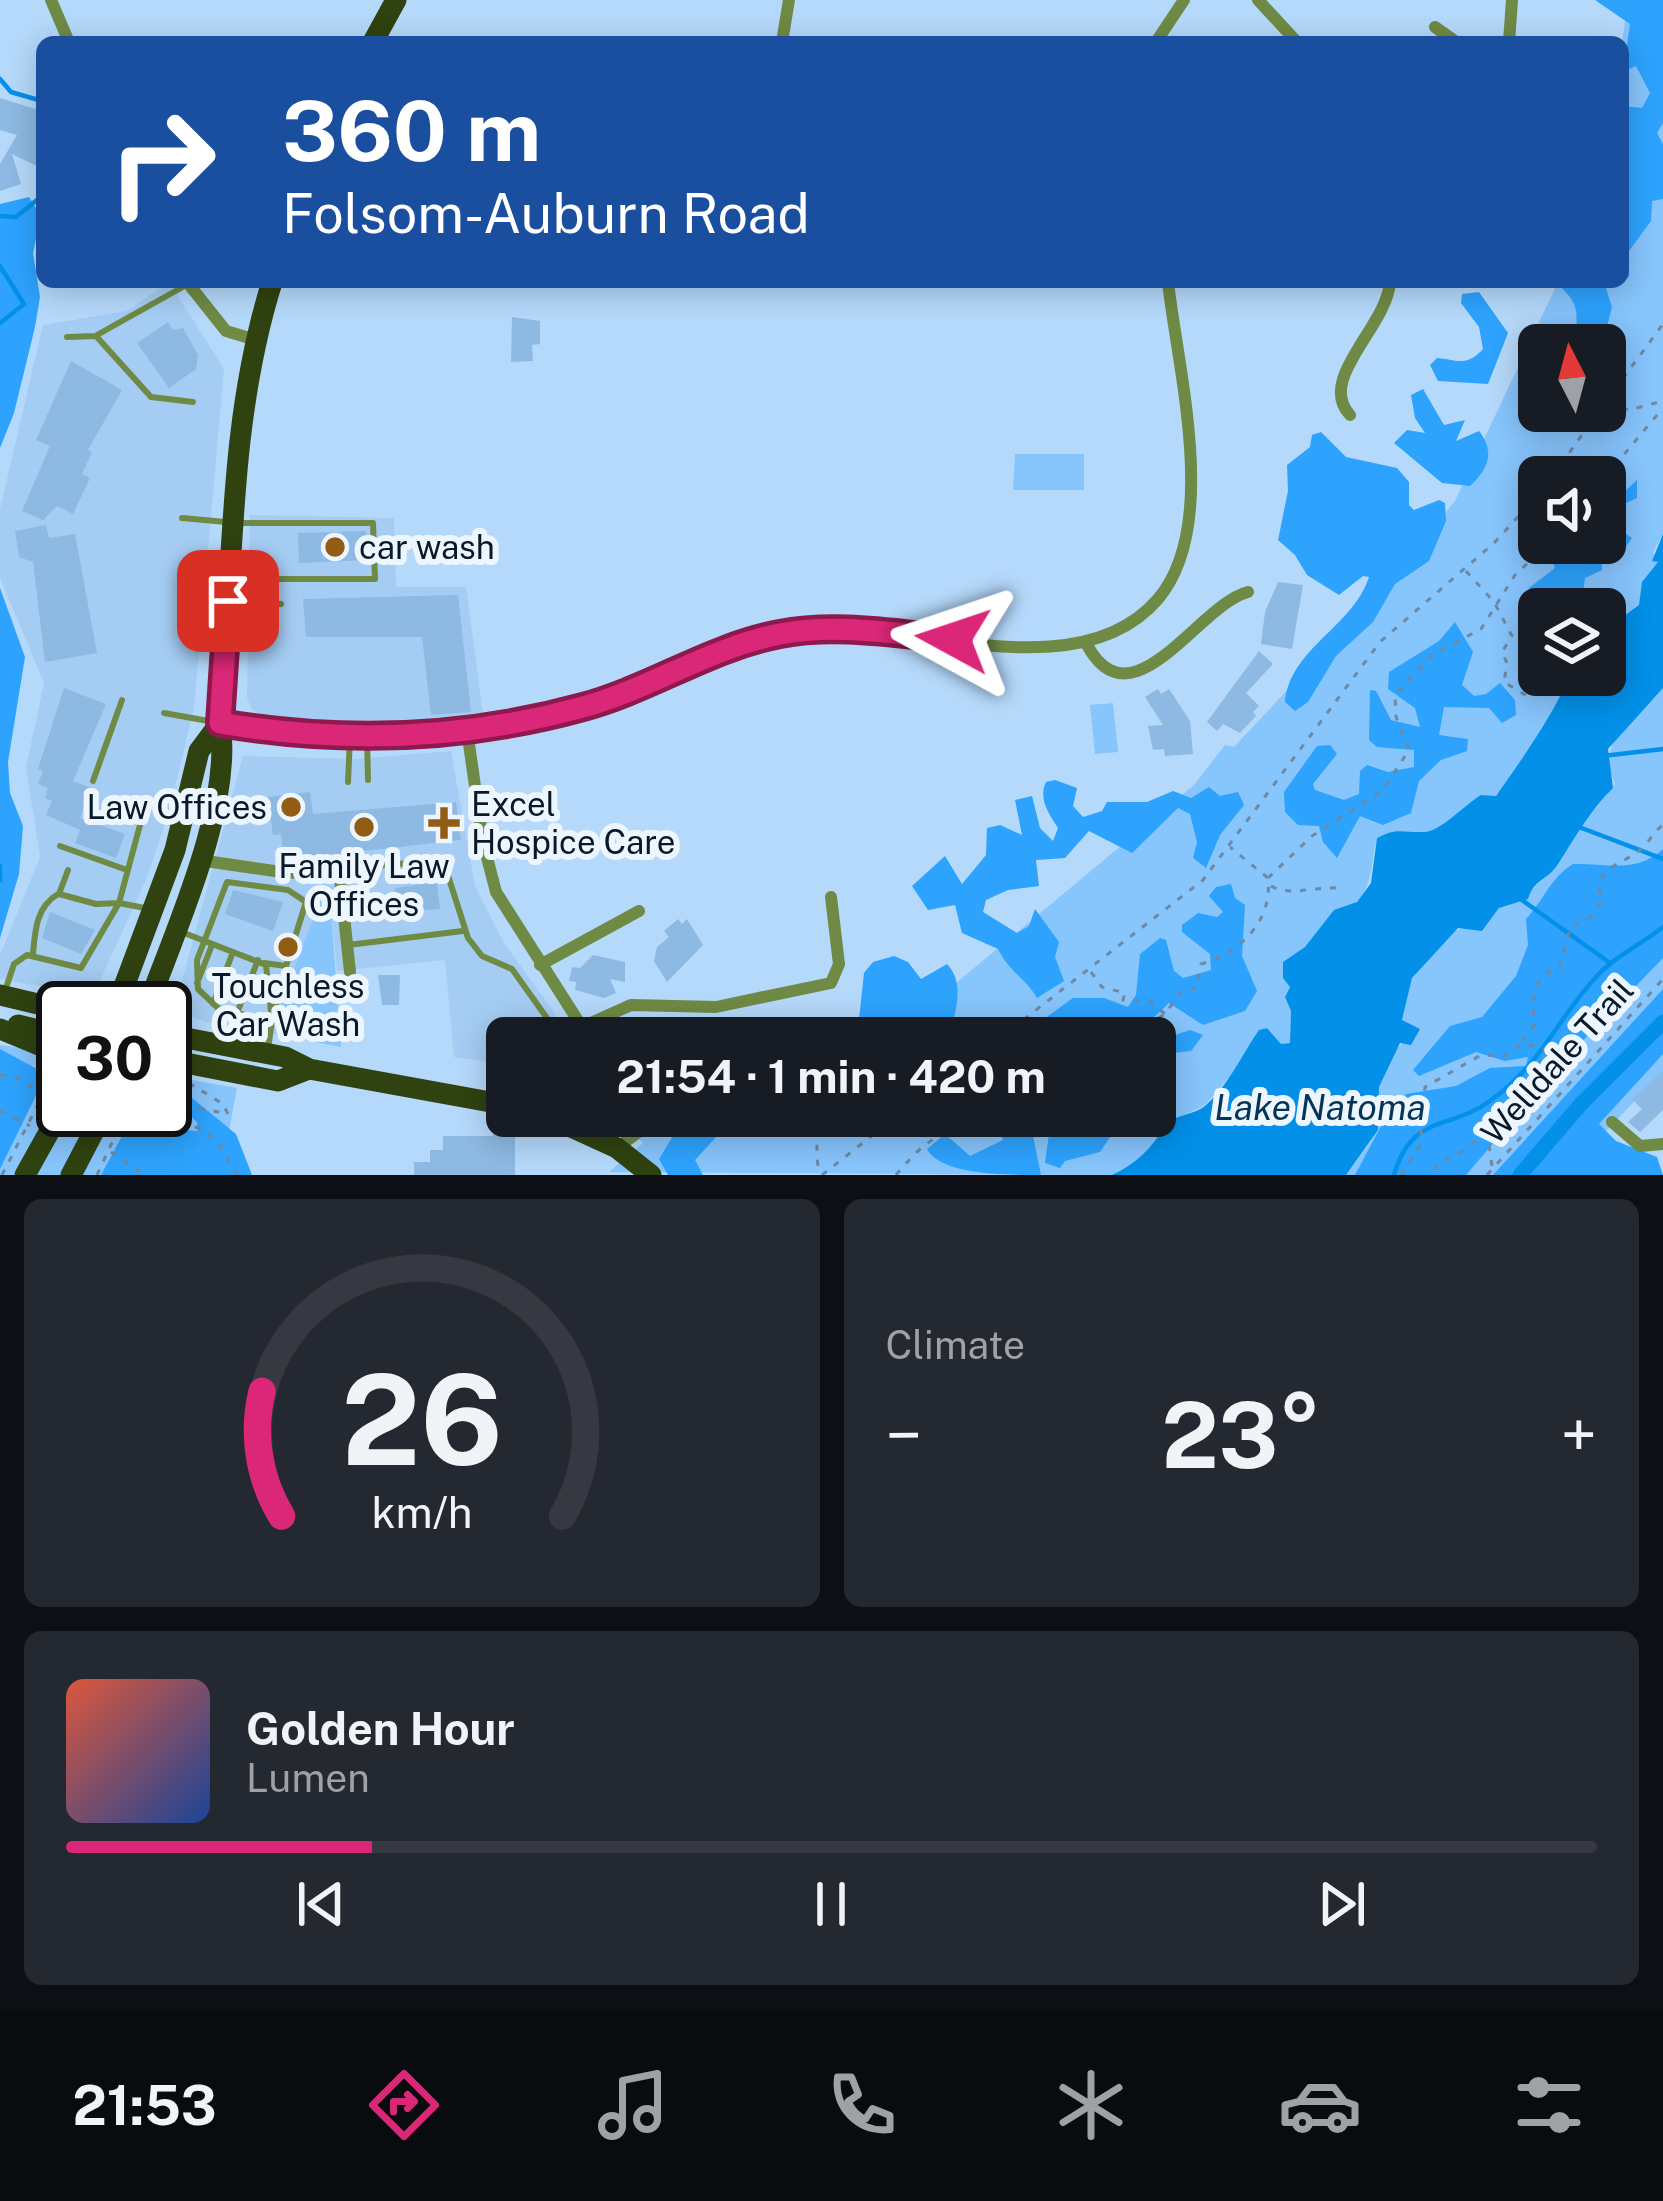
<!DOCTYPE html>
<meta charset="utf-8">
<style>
:root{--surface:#171b24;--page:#242831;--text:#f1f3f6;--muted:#9ea1a6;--line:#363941;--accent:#db2777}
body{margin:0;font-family:"Public Sans",sans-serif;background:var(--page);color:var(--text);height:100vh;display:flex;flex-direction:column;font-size:45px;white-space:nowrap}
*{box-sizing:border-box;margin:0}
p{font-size:39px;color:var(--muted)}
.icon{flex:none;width:66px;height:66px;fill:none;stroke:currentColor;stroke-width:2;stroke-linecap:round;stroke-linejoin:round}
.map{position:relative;height:1175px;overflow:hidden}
.sheet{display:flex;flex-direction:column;gap:24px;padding:24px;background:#0d0f14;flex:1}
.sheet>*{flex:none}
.guide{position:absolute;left:36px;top:36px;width:1593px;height:252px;border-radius:18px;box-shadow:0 6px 30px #0003;background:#1a4fa0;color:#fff;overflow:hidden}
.needle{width:78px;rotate:354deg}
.fabs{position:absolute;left:1518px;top:324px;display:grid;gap:24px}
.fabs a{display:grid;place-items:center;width:108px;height:108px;border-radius:18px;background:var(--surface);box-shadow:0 6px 30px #0003;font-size:60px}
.speed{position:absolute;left:36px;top:981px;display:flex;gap:24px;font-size:60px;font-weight:700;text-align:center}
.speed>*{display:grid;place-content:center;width:156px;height:156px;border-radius:50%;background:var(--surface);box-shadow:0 6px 30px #0003;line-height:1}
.speed .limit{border:6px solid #111;border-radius:18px;background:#fff;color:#111}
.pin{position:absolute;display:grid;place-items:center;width:102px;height:102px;color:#fff;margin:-51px;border-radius:24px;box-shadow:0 6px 18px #0006}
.me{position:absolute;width:132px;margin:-66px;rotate:275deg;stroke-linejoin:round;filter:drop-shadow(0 0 9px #0008)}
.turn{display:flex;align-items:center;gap:42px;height:252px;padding:0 48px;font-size:54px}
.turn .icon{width:156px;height:156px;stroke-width:2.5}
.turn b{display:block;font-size:84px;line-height:102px}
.big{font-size:90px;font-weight:700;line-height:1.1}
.sheet .widget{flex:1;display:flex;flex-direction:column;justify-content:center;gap:18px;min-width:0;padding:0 42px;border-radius:18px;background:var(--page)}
.sheet .dial{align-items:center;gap:0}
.dial svg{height:312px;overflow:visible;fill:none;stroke:var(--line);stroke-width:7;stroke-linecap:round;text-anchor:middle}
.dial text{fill:var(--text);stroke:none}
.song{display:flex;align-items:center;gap:36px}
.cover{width:144px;height:144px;border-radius:18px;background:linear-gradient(135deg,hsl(10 70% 55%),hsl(220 70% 35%))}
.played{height:12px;border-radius:6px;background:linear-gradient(90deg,var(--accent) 20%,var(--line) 20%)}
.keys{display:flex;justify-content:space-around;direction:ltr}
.heat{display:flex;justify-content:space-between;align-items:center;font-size:66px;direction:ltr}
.sheet .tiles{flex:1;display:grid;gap:24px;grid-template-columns:1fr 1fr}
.widget:last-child{grid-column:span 2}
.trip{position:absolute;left:486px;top:1017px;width:690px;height:120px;border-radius:18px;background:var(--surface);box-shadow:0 6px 30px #0003;font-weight:700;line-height:120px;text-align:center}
.tab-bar{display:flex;height:192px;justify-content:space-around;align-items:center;background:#090b0e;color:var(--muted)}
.tab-bar .icon{width:84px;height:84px}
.tab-bar .selected{color:var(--accent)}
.tab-bar b{font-size:54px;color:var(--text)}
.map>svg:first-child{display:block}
.built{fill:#a5cdf3}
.green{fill:#87c5fd;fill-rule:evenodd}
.forest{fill:#2da3fe}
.water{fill:#0290e9}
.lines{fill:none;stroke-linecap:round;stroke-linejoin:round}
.stream{stroke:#0290e9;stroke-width:4.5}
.canal{stroke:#0290e9;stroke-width:15}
.building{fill:#8db9e2}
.path{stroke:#6d89a3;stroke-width:3;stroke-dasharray:6 9;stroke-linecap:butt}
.service{stroke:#6f8a44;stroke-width:6}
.minor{stroke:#6f8a44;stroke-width:12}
.primary{stroke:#304210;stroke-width:21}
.path-bridge{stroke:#6d89a3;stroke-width:3;stroke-dasharray:6 9;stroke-linecap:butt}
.primary-bridge{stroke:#304210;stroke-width:21}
.route-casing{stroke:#8e194d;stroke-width:30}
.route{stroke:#db2777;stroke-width:21}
.poi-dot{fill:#935c14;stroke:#edf6ff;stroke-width:4.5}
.labels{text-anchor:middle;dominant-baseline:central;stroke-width:12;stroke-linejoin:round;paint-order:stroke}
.poi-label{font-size:33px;fill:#081928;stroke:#edf6ff;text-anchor:start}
.street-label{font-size:33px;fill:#081928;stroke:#edf6ff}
.water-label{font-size:36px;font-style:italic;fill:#053458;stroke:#edf6ff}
</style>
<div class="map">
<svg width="1663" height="1175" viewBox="0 0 1663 1175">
<rect width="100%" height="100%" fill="#b5d9fb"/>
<path class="built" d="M169,282l55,87 -30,339 -25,105 -23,67 -50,109 -11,5 -85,-15v-24l40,-98 -14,-90 18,-84 -44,-105v-69l43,-184 84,-14z
M250,515l144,3 2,69h70l17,127 -96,11 -122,-7 -14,-9 -4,-12z
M451,751l24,135 29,57 50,69 8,26h-55v27l-53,-8 -9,-97 -108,11 -7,-74 -8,1 -40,101 7,38 -80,-14 -35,-13 69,-254 113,3z"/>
<path class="green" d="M1628,0h35v534l-10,18 5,10 -13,17 -5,26 -35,25v-21h-66v66h28c0,23 -55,104 -72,121l-14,-1c-18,10 -34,34 -57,38 -21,3 -27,-6 -47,5 -8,31 -3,68 -43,73l-29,37 -22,14 7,25 -5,10 6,14 -1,32 -9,1 -14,-16 -8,2 -17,32 -37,43 -33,16 -11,19 -30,28 -19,7 -503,-3 34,-29 -27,-27h539v-78h-265l304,-253 31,-40 9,2 160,-171 61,-75 103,-219h65l-1,-240zM1539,345h66v66h-66zM1539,477h66v66h-66z
M1015,454h69v36h-71z
M1663,688v383l-98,104h-219l26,-35 7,-53 17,-38 24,-20 -18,-8 10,-43 39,-46 15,-5 16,4 17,-23 32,-17 27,-27 7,-18 50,-62c-21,-45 22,-65 48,-96z
M1113,703l5,49 -23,2 -5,-49z
M322,897h8l11,150 -52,-10 -7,-38z
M0,1045l63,9v56h102v-35l72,13 -8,43 20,44h-249z"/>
<path class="forest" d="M1595,0h68v123l-6,10 6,11v55l-11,2 -1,20 -22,30v26l-6,3v-174l19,2 8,-15 -14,-27 -13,6 7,-48z
M29,197l12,19 -8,37 7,44 -5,30 -21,86 -14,35v-244z
M1555,282h49l8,25 -9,35 -13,3c-29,-23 5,-30 -35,-63z
M1479,292l29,41 -20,51 -50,-3 -8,-16 7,-7c20,2 30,9 46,-9l-4,-22 -18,-24 1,-9z
M1423,389l21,36 21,-5 -9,21 23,-10c16,21 10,37 -9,55l-28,-3 -48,-40 13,-13 18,3 -10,-15 -4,-23z
M1321,432l25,25 51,11 12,14v23l5,5 25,-10 6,3 1,18 -17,40 -34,23 -22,38 -37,34 -28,46 -13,9 -10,-9c5,-54 68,-75 84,-125l-6,-1 -24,19 -32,-20 -12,-20 -17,-15 10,-49 -1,-26 23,-18 2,-12z
M1637,480v18l-21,10 6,23 10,7 -9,13 -18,-11v-45h16z
M1546,543h55l1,27 -17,8 -3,22 -16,-6 -5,15h-22v7l-10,-28 26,-20z
M0,588l25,69 -17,105 2,31 13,33 -4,48 -19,64z
M1455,622l18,30 -11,33 12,11 12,-2 14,-11 15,17 1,15 -14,8 -13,-15 -45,-1 -5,28 29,4 -1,12 -26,9 -22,21 -8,32 -28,12 -23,-9 -23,42 -14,-16 -4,-16 -21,-1 -13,-13 -1,-20 33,-46 13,-1 7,9 -24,30 2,6 29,10 15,-6 1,-23 7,-6 21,7 26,-5v-17l-37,-3 -8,-7 1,-50 6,1 15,29 29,7 -5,-19 -27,-19 1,-17 50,-31z
M1055,780l22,8 -4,18 10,11 19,-6 5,-9h40l26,-11 18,7 18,-11 11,9 18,-4 6,13 -24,30 -14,33 -13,-10 4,-16 -7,-28 -12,-6 -46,45 -43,-22 -24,27 -29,2 3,26 -31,4 -22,10 -3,12 34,21 12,-7 6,-17 24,33 -4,15 9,24 -27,17c-12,-20 -28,-27 -39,-49l-36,-16 -7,-28 -27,5 -16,-24 33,-30 17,28 24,-29 1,-27 13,-3 22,10 -7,-35 17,-4 8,32 13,13 5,-13c-9,-14 -20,-29 -12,-46z
M1663,849v109l-96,99 -101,118h-111l33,-62 18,-19 50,-8 34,-18 36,-2 2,-9 -23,4 -29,-9 -57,24 -6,-6 37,-44 32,-9 34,-41 12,-31 -2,-26c18,-19 24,-41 47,-55 31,-1 64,10 90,-15z
M1231,884l4,14 10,7 -3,51 15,35 -12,20 -42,14 -34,-22 -15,14 9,22 27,-9 13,5 -12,16 -26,3 -4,22 -6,2v-40h-119l-3,-11 40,-29h31l24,9 8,-12 4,-41 20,-16 6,2 8,31 9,7 28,-8 -1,-16 -28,-22v-7l16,-12 19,4 6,-5 -14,-16 7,-9z
M894,956l14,6 13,17 26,-15c20,22 6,50 3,74h-93l7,-65 9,-11z
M1663,989v65l-64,70 17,17 41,16 6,18h-170z
M0,1049l37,20 7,10 -44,90z
M192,1098l44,36 16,41h-151l35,-65h29l4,-9 15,29 14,1 -1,-9 -15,-13 1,-10z
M685,1116h29l5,18 -24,26 8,15h-35l-9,-16z
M995,1116h138l-17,12 -16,24 -35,9 -5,7 -15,-5 4,-29 -17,-3 9,44c-34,0 -101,0 -114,-26l18,-15 25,22 33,-16z"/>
<path class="water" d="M1663,534v154l-55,61 5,39c-22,21 -39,51 -55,76 -10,16 -24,15 -30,35l-29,9 -17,23 -24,-3 -46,50 -10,42 18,9 -9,16 -11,-2 -21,44 -1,43 -32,45h-234c24,-11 40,-27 52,-48 7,-12 30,-12 41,-21 23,-20 38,-53 54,-76l8,-2 14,16 9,-1 1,-32 -6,-14 5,-10 -7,-9v-16l22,-15 29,-37 23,-8 14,-19 6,-45c20,-11 26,-5 47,-6 17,0 42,-29 57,-37l15,1c14,-20 71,-99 71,-121h38v-45l34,-25 3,-23 16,-20 -6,-1z"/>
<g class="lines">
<path class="stream" d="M0,79l11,13 31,9
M0,216l16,1 26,-21
M0,266l24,38 -24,19
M1603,756l60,-7
M1579,827l84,32
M0,866v14
M1522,900l88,63
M1394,1175c18,-62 55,-44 96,-74 54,-39 65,-80 107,-125 18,-20 45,-32 66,-49"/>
<path class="canal" d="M1520,1175l61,-71 82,-82"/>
</g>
<path class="building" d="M0,98l42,13 -3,56 -27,-13 9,30 -21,7v-27l17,-29 -17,-5z
M512,317l28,4v23l-8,1 1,16 -22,1z
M168,322l5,8 10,-2 15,27 -2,14 -27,19 -32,-45z
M71,361l51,29 -34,60 4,2 -10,22 8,4 -17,36 -16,-8 -14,14 -21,-9 28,-65 -14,-6z
M46,525l3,13 26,-4 22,119 -52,9 -12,-100 -14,-5 -4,-26z
M366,531l1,29 -68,3 -1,-30z
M1278,582l25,3 -11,64 -31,-5 4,-32z
M458,595l13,117 -40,3 -9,-78h-116l-3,-38z
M1259,651l14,13 -27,29 13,13 -6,6 3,4 -16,17 -17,-9 -6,7 -10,-9z
M64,688l42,16 -33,77 18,7 -11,30 45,16 -9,24 -41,-15 5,-13 -34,-15 6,-14 -7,-3 3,-10 -10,-4 5,-13 -5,-2z
M1158,689l3,5 8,-5 21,32 3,33 -28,2 -1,-7 -11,1 -5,-24 15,-1 -18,-28z
M310,792l3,22 143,-12 5,38 -177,20 -3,-26 -8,1 -5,-38z
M437,882l3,27 -41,2 -4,-23z
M233,890l50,12 -10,29 -48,-17z
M50,912l45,18 -14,24 -39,-16z
M678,919l4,5 5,-5 16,26 -36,37 -13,-21 3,-14 12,-10 -5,-6z
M593,955l32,7v20l-15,-3 6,14 -12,5 -29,-8 1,-8 -7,-1 3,-14 8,1z
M378,975h22l-1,30h-17z
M1663,1071v39l-23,22 -12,-10 14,-13 -10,-10z
M493,1130h22v45h-101v-13h16v-12h13v-14h50z"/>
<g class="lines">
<path class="path" d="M1605,403l58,-79
M1608,403l21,7 34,-9
M1552,477l47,-66
M1605,477l58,-69
M1466,571l28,31 18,34 -10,16 5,11 -3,19 23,14
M1268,878l44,-42 70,-45 27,-41 -13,-33 -1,-22 35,-39 51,-27 34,-54 34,-32
M1271,886c20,12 49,-2 73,3
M1091,972l11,15 23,6 -2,7 27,1 15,13
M1000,1038l203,-158 177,-238 114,-99 45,-49
M1102,1038l44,-13 19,-11 16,-22 16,-4 4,-24c39,-11 72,-43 67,-86l-38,-31
M1522,1041l12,-16c0,-28 -5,-46 26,-59 9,-24 1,-40 31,-49l10,-15c-9,-38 22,-35 42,-55 8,-8 11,-16 20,-22
M0,1075l16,2 26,17
M189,1083l34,21 5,10 -54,-11 -8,5 50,32 21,35
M0,1111l30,15
M810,1116c12,18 3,37 10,57
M878,1129l1,-13
M111,1152l33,23
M1492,1166l-3,-21 6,-22
M822,1175l75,-59
M896,1175c22,-26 38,-43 71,-47l11,-12
M1401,1175l19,-30 5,-58 56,-32 24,1 17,-13 24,7c-6,25 -55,80 -78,97 -14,12 -30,10 -37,28
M1487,1175l176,-196"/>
<path class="service" d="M97,335l91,-51
M67,337l29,-1 55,61 42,5
M182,518l44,4
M236,579h139l-2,-56h-134
M231,601l50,3
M164,713l50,9
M367,738l1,42
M93,781l29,-81
M348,782l2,-44
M147,799l-28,104 31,6
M60,846l67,24
M341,869l102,-9 25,78 14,18 30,13 42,59 22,-8
M68,870l-9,24 37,10 23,-1
M179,931l87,34 6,56 -4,28
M348,945l115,-14
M33,954c2,-23 3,-47 25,-60
M264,963l22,3 20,-64 -18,-12 -61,-8 -30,78 1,29 21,20 53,12 14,-55
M197,983l15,-38
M5,991l9,-27 13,-9 54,13 38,-65
M213,1004l20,-52
M237,1013l21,-53"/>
<path class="minor" d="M51,0l18,42
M1258,0l39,42
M1435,27l21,15
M782,42l7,-42
M1156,42l28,-42
M1509,42l3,-42
M187,282l39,49 30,9
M1350,415c-34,-36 37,-88 40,-133
M1086,643c45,87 113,-39 162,-51
M220,723c136,23 272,16 403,-28 76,-26 140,-70 224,-66 95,5 240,53 311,-30 62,-73 20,-227 10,-317
M467,730l16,112 13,50 86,135 49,-22 85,2 115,-24 8,-19 -8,-67
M199,860l89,13 51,-4 11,103
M540,965l99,-54
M1612,1122l28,24 23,-2
M617,1148l43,-32"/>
<path class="primary" d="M373,42l23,-42
M0,995l63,15
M116,1008l59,-158 24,-99 21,-28
M147,1008c29,-80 86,-202 73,-285 14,-149 7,-297 52,-441
M18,1025l45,11
M0,1029l44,18 19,25
M165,1034l120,23 24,12 198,36
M165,1059l113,22 31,-12
M547,1116l70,32 34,27"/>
<path class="path-bridge" d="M2,1175l47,-92 -2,-14
M97,1175l30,-65"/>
<path class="primary-bridge" d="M25,1175l38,-68
M71,1175l34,-65"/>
</g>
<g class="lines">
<defs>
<path id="route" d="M228,601l-8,122c123,21 243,17 363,-16 67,-18 128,-60 197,-73 57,-11 116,0 173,5"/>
</defs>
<use href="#route" class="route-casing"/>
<use href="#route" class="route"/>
</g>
<g class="poi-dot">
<circle cx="335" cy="547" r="12"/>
<circle cx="291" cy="807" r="12"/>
<path d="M438 805h12v12h12v12h-12v12h-12v-12h-12v-12h12z"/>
<circle cx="364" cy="827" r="12"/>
<circle cx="288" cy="947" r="12"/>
</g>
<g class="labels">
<g class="poi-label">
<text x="359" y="547">car wash</text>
<text x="471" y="804">Excel<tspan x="471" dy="38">Hospice Care</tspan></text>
<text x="267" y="807" text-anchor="end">Law Offices</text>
<text x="364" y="866" text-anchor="middle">Family Law<tspan x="364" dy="38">Offices</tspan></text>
<text x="288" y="986" text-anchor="middle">Touchless<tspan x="288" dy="38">Car Wash</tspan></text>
</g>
<g class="street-label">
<text transform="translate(1557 1061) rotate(-48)">Welldale Trail</text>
</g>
<g class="water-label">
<text x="1320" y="1107">Lake Natoma</text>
</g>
</g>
</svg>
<div class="fabs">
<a><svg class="needle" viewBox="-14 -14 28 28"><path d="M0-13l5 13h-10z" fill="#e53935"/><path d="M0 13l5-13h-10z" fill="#9ea1a6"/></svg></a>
<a><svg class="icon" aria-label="sound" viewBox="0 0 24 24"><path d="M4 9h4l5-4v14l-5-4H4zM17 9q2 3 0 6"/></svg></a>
<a><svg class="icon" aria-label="layers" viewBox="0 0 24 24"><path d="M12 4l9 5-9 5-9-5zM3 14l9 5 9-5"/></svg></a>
</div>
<div class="speed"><div class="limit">30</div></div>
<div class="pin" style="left:228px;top:601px;background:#d93025"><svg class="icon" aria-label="arrive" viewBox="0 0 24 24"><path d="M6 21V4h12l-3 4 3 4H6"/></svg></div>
<svg class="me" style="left:953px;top:639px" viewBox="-20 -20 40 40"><path d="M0-17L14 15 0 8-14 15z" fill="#db2777" stroke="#fff" stroke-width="4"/></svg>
<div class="trip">21:54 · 1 min · 420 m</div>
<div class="guide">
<div class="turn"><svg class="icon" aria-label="right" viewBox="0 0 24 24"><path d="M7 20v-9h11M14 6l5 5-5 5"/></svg><div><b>360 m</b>Folsom-Auburn Road</div></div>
</div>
</div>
<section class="sheet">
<div class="tiles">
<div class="widget dial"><svg viewBox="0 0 100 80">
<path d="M14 69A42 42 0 1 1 86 69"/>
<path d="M14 69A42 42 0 0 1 9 37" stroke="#db2777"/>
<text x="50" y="56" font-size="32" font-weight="700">26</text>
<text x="50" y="72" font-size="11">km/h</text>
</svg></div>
<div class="widget"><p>Climate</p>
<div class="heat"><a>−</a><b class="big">23°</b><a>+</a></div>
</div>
<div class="widget">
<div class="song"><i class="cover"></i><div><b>Golden Hour</b><p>Lumen</p></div></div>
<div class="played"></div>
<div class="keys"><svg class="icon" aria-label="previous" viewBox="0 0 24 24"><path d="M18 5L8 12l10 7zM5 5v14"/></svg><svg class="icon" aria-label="pause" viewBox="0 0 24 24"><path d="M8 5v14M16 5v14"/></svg><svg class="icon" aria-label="next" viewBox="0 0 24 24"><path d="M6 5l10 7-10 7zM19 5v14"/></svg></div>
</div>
</div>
</section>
<nav class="tab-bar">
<b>21:53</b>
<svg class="icon selected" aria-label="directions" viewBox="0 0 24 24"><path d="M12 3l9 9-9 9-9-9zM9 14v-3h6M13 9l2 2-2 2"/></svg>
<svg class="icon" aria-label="music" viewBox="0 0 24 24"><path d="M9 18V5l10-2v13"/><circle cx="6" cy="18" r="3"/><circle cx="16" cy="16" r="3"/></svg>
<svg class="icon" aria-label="phone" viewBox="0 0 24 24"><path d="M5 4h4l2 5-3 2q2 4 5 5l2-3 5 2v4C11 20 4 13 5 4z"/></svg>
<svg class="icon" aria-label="climate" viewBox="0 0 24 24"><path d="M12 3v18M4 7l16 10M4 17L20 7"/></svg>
<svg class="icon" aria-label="car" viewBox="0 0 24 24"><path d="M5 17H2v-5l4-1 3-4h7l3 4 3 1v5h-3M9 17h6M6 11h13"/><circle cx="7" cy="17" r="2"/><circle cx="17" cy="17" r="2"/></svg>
<svg class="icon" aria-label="filters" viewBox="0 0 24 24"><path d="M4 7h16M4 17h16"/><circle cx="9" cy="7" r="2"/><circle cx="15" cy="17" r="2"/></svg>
</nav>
